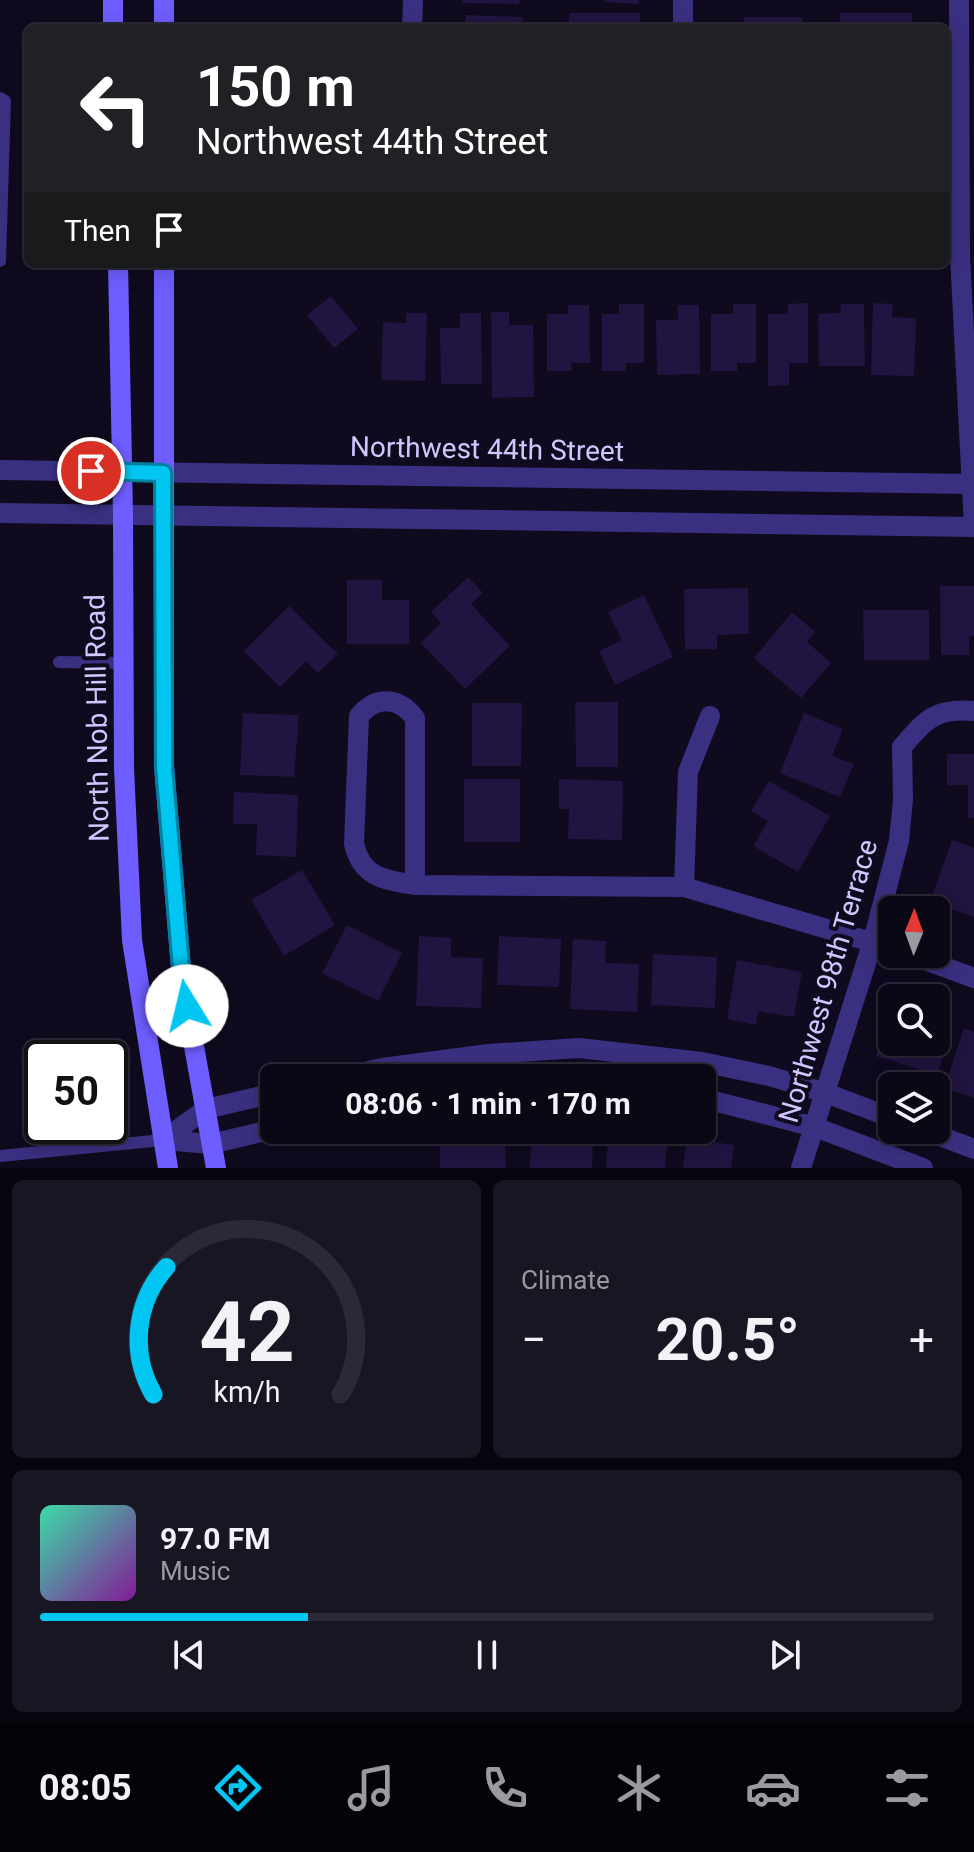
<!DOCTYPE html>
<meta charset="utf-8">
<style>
:root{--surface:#0b0816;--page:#191623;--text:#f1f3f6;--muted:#9a9aa1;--line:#2b2935;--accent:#00c6f1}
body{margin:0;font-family:Roboto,sans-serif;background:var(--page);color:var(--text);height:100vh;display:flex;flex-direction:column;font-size:30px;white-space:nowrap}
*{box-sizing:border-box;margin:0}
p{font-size:26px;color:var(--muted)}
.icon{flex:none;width:44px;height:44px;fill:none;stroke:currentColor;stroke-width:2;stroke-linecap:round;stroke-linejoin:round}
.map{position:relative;height:1168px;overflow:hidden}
.panel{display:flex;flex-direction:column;gap:12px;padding:12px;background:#06040c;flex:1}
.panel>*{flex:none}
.hud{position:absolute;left:24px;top:24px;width:926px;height:244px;border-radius:12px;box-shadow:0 4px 20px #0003,0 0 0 2px var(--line);background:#202124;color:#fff;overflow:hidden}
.needle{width:52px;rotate:1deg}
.fabs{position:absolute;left:878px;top:896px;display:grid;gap:16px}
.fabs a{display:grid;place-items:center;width:72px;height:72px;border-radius:12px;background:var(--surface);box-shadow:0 4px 20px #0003,0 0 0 2px var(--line);font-size:40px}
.speed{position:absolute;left:24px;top:1040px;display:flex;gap:16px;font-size:40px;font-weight:700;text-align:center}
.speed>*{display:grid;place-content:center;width:104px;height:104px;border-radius:50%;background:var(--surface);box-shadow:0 4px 20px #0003,0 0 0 2px var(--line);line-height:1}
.speed .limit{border:4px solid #111;border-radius:12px;background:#fff;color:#111}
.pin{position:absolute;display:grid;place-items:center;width:68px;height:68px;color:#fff;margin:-34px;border:4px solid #fff;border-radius:50%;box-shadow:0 2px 8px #0007}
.me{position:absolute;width:88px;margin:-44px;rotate:351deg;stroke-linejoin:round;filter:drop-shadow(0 0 6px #0008)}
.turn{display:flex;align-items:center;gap:28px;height:168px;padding:0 40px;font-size:36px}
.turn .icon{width:104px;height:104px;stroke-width:2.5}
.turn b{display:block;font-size:56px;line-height:68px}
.then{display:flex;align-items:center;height:76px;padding:0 40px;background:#0003;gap:16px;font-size:30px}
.big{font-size:60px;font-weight:700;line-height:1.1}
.panel .card{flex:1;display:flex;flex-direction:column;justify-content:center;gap:12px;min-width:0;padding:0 28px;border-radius:12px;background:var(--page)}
.panel .dial{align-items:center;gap:0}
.dial svg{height:208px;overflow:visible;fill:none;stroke:var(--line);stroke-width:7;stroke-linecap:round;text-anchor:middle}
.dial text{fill:var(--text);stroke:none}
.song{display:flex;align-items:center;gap:24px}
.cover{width:96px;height:96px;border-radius:12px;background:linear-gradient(135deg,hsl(160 70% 55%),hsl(290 70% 35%))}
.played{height:8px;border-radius:4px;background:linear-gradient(90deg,var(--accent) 30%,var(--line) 30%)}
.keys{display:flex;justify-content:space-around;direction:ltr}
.heat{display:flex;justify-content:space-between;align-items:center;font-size:44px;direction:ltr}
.panel .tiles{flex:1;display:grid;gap:12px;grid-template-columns:1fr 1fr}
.card:last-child{grid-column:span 2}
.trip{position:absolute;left:260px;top:1064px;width:456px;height:80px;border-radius:12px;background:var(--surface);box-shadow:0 4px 20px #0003,0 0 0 2px var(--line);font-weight:700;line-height:80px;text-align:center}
.tabs{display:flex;height:128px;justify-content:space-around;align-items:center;background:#040309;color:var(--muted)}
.tabs .icon{width:56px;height:56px}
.tabs .active{color:var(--accent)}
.tabs b{font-size:36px;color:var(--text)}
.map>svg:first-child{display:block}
.building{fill:#211440}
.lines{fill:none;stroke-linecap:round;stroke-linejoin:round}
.service{stroke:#3a3081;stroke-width:12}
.minor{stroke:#3a3081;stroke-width:20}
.tertiary{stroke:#3a3081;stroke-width:20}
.secondary{stroke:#6e5dff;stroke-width:20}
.route-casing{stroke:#00819d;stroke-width:20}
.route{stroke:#00c6f1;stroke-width:14}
.labels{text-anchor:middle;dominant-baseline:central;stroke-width:8;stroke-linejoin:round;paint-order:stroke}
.street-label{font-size:28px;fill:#d1c6ff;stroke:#0f0a1e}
</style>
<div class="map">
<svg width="974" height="1168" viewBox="0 0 974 1168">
<rect width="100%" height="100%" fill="#0f0a1e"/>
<path class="building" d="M463,0h57l-1,4 -57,-1z
M605,0h34v4l-34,-2z
M569,13h71v15h-71z
M840,13h72v15h-72z
M466,15l57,2v11h-58z
M744,17h58v11h-58z
M331,296l27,33 -24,19 -27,-33z
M808,303v60h-19v22l-21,1v-72h20v-10z
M873,303l20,1 -1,13 24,1 -2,58 -43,-1z
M619,304h25v59h-18v8h-24v-57h17z
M733,304h23v59h-19v8h-26v-57h22z
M840,304h24l1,62h-46l-1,-52 23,-1z
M568,305h21l1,58h-19l1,8h-25v-57h21z
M677,305h22l1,69 -43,1 -1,-55h22z
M491,312h18v13h24l1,72 -42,1z
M406,313h21l-2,68 -44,-1 2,-58 23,1z
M460,313h21l1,71h-41l-1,-56h20z
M468,577l15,16 -12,11 39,42 -45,43 -44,-46 20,-20 -10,-11z
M347,580h35v20h27v44h-62z
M940,586h34v50h-5v19h-28z
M748,588l1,46 -32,1v14h-32l-1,-60z
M644,595l29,62 -58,28 -16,-34 23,-11 -14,-28z
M289,606l49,48 -20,19 -12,-12 -26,26 -36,-36z
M863,610h66v50h-65z
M792,612l23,20 -8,10 24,21 -30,35 -47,-40z
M575,702h43v65h-42z
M472,703h50l-1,63h-49z
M243,713l56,2 -5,62 -54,-2z
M804,713l39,16 -11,27 22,8 -14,33 -60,-24z
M947,754h27v64h-6v-33h-21z
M464,779h56v63h-56z
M559,779l64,2 -1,59 -54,-1 1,-30h-10z
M769,781l61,35 -32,56 -45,-26 15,-25 -17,-10z
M234,792l64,3 -2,62 -40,-2 1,-31h-24z
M952,840l22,8v69l-44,-15z
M302,870l33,55 -51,31 -33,-56z
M347,925l55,28 -24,48 -56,-28z
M419,936l32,2v19l32,1 -2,50 -65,-2z
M499,936l62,3 -2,48 -62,-2z
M573,939l33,2 -1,22 34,1 -2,48 -67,-3z
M653,954l64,3 -2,51 -64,-3z
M737,960l65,12 -8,45 -36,-6 -2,14 -29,-6z
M891,1007l1,35h44v-22l17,5 -16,50 -61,-19z
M964,1028l10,4v66l-30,-10z
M505,1132l1,36h-66v-35z
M531,1135l62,2 -1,31h-62z
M687,1138l47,7 -3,23h-48z
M608,1139l59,4 -2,25h-59z"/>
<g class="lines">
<path class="service" d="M0,98l5,3 -5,160
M59,662l64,1
M0,1156l163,-16"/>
<path class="minor" d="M959,0l1,256 14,271
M412,28l1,-28
M683,28v-28
M415,885v-167c-16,-21 -39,-23 -56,-2l-5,128c8,34 31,36 61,41l269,2 208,61
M684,887l4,-115 22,-56
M909,954l65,24
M801,1168l72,-227 26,-100 4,-42 -1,-52c24,-28 33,-39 72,-36"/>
<path class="tertiary" d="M0,470l974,14
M0,513l974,14
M339,1078l43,-10 107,-14 90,-6 123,14 67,14 57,17 66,25
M702,1098l113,29 108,41
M924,1130l50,19
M163,1140l43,-31 68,-16
M163,1140l48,4 63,-15"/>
<path class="secondary" d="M113,0v28
M164,28v-28
M118,264l5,251 1,253 8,172 36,228
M164,264v502l18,214 34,188"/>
</g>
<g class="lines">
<defs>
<path id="route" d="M91,471l72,2 1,293 18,214 5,26"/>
</defs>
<use href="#route" class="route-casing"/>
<use href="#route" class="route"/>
</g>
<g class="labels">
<g class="street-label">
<text transform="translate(487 449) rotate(1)">Northwest 44th Street</text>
<text transform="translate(97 718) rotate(-91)">North Nob Hill Road</text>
<text transform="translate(828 981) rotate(-74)">Northwest 98th Terrace</text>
</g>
</g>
</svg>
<div class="fabs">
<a><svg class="needle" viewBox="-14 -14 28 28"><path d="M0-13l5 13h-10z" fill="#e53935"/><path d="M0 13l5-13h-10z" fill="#9a9aa1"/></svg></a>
<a><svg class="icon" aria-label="search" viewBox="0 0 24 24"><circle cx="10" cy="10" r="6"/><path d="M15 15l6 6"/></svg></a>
<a><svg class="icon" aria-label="layers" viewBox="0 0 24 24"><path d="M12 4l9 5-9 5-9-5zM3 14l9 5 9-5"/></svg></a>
</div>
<div class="speed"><div class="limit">50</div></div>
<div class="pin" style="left:91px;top:471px;background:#d93025"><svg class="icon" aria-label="arrive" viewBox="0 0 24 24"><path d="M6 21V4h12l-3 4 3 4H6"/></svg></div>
<svg class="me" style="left:187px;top:1006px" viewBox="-20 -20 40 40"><circle r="19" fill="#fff"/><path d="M0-13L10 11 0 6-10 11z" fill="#00c6f1"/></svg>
<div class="trip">08:06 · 1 min · 170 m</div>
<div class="hud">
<div class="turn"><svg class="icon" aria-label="left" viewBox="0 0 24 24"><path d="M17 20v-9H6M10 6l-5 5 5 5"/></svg><div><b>150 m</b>Northwest 44th Street</div></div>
<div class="then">Then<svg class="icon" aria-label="arrive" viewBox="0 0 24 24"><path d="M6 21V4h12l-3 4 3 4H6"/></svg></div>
</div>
</div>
<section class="panel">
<div class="tiles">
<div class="card dial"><svg viewBox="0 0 100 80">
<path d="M14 69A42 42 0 1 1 86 69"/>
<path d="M14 69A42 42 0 0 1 19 20" stroke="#00c6f1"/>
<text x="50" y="56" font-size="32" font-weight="700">42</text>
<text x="50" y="72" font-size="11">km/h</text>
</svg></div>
<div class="card"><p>Climate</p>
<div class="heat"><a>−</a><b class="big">20.5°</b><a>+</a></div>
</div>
<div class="card">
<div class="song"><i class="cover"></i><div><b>97.0 FM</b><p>Music</p></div></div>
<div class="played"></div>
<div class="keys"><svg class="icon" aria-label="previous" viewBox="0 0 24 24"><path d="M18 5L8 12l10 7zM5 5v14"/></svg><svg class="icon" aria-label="pause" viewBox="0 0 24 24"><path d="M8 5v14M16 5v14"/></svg><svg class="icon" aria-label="next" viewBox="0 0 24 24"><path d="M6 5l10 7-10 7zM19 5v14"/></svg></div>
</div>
</div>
</section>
<nav class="tabs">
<b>08:05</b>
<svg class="icon active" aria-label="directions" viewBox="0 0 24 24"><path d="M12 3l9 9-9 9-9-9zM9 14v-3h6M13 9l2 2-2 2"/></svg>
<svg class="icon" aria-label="music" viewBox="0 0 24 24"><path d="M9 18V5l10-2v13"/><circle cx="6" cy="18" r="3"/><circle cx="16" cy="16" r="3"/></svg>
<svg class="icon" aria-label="phone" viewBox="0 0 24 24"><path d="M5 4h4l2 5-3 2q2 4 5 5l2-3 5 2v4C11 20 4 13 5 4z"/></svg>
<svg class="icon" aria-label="climate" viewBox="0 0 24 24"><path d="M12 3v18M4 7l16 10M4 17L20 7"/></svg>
<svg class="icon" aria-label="car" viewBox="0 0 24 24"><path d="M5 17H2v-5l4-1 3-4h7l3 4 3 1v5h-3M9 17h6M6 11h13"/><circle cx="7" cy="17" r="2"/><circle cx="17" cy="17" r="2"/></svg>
<svg class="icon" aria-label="filters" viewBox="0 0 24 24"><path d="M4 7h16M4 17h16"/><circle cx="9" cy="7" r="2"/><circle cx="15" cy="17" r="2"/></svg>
</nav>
